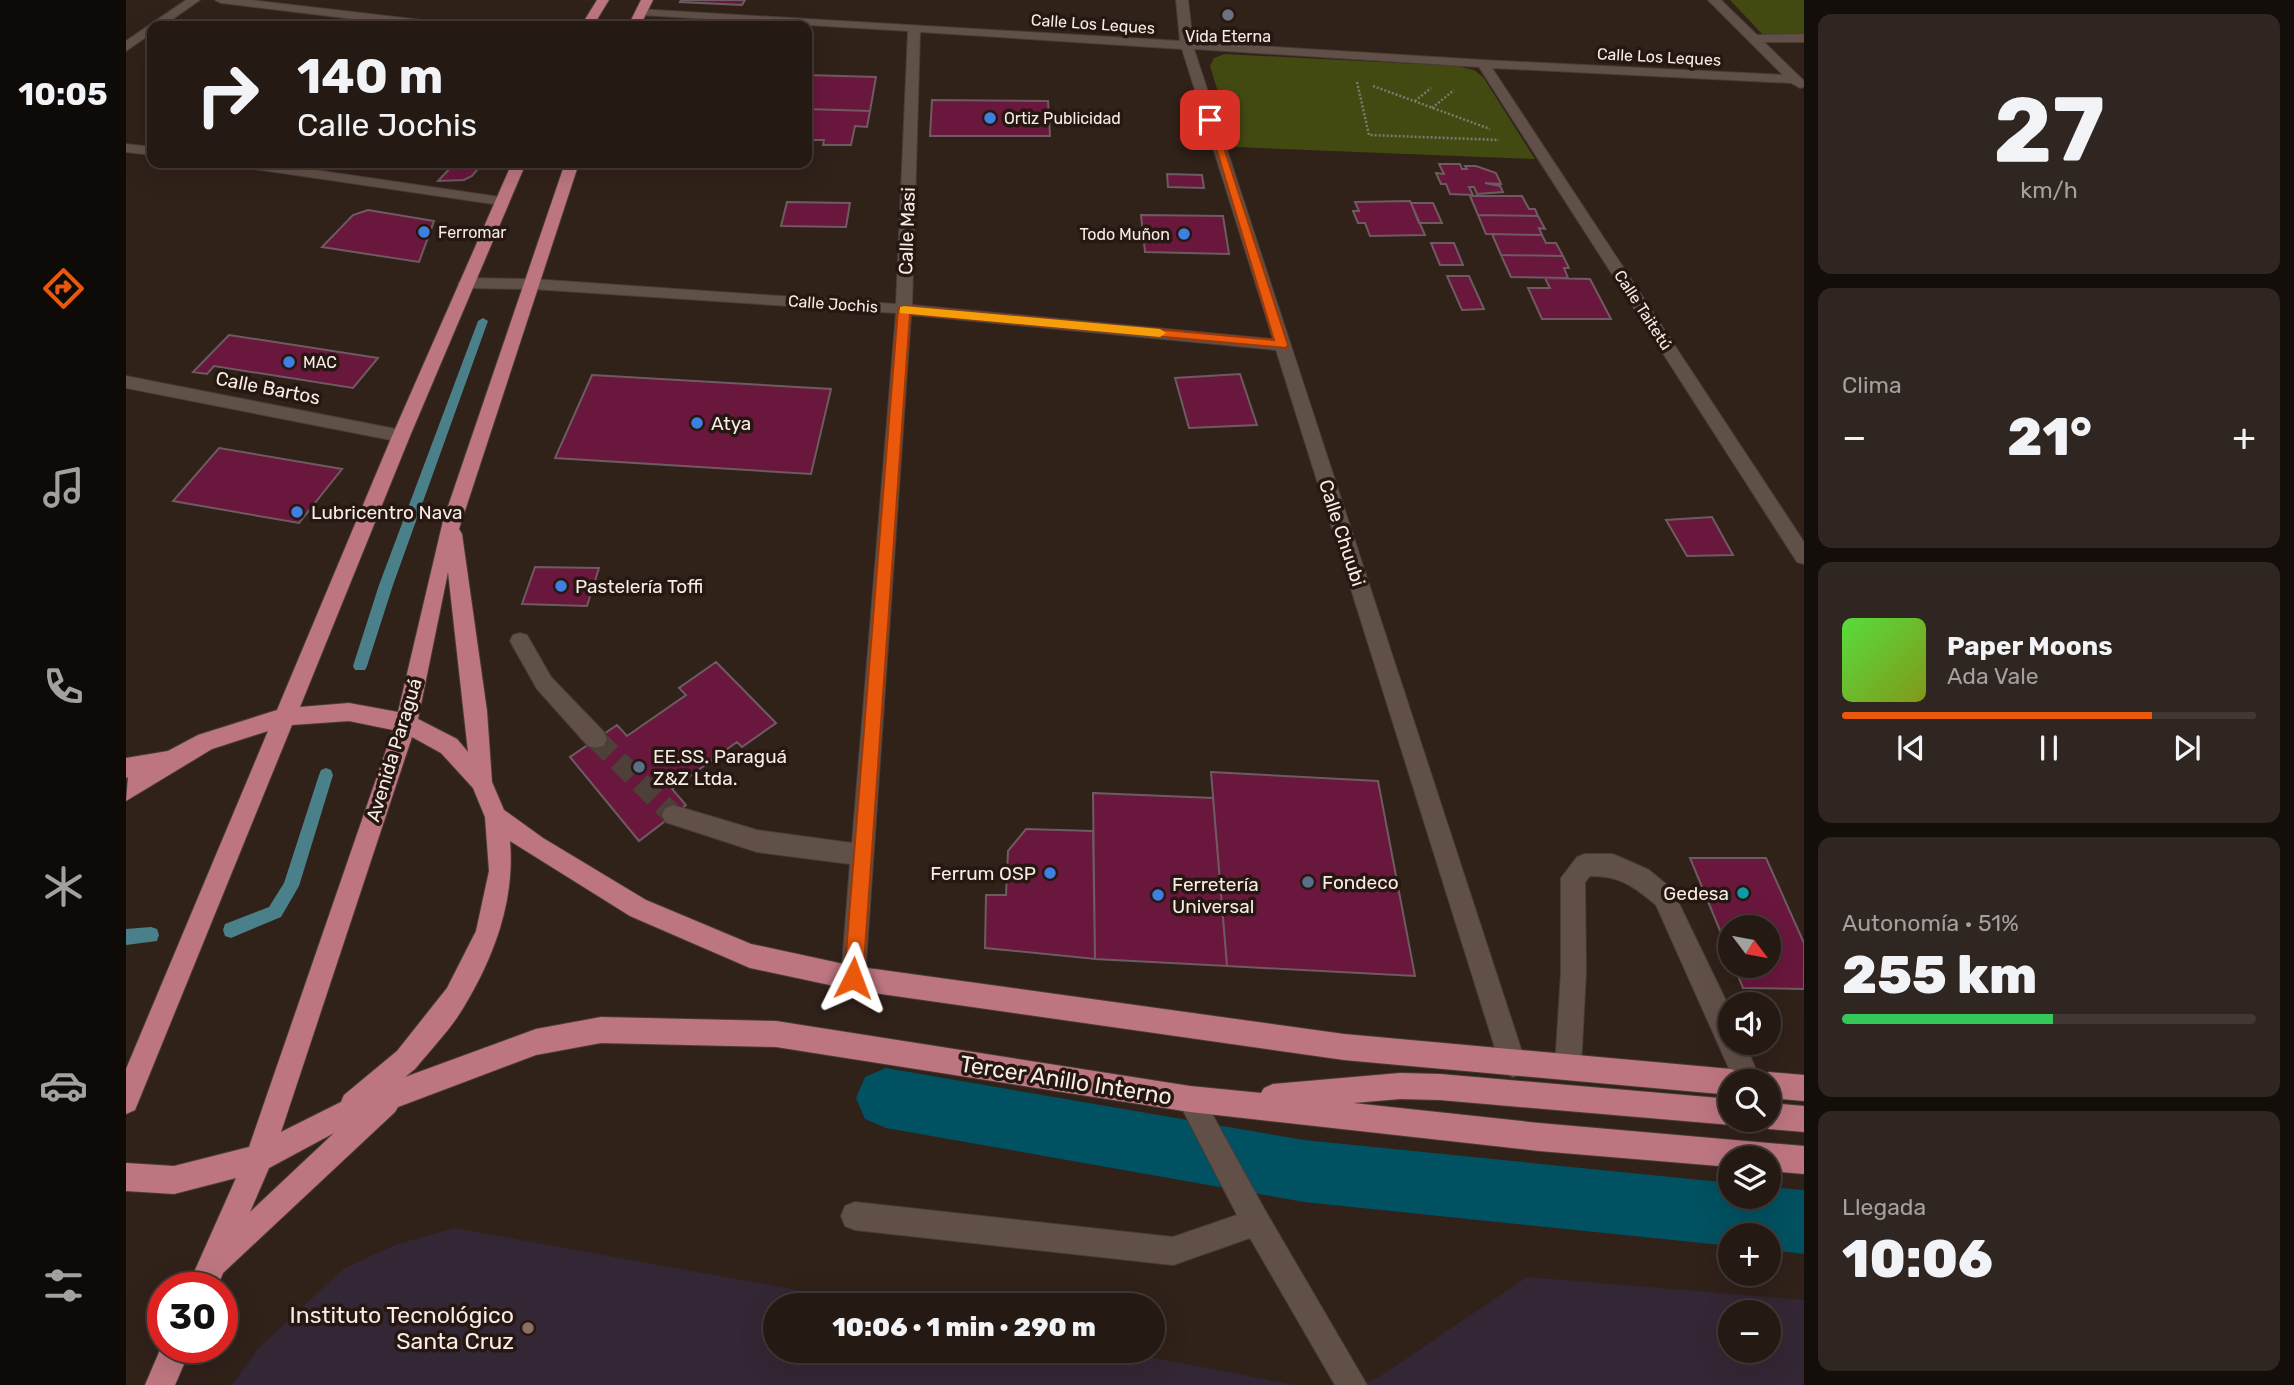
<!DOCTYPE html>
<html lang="es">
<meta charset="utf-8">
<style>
:root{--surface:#241913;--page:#302621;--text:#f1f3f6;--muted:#a3a0a0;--line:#413833;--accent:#ea580c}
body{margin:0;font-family:Rubik,sans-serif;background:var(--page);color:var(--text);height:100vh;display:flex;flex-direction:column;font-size:26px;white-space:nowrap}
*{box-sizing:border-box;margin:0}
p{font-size:23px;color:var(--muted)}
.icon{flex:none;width:38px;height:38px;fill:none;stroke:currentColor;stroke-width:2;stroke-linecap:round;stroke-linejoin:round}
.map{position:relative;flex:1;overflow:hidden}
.drawer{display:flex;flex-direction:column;gap:14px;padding:14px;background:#140e0a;width:490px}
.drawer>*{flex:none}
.hud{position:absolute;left:21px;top:21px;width:665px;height:147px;border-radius:14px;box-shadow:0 7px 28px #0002,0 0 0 2px var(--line);background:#241913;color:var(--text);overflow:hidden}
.needle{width:46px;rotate:122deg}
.buttons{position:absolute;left:1592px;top:915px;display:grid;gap:14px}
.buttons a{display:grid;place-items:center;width:63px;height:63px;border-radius:50%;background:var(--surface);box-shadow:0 7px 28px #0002,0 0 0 2px var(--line);font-size:35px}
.speed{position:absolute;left:21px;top:1272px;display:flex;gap:14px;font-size:35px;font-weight:700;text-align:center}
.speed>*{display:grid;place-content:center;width:91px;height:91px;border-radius:50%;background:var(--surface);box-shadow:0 7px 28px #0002,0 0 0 2px var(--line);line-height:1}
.speed .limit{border:10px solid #d22;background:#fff;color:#111}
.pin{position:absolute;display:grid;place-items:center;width:60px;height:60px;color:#fff;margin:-30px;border-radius:14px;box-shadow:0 4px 10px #0006}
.me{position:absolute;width:77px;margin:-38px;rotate:3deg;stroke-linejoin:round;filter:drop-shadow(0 0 5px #0008)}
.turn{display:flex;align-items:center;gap:24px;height:147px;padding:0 35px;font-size:32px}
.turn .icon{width:91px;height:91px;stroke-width:2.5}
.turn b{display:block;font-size:49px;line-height:60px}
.big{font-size:52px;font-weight:800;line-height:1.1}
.drawer .widget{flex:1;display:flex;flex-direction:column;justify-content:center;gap:10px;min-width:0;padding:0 24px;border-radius:14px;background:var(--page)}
.drawer .dial{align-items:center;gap:0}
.dial b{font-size:91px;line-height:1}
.song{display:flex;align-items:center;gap:21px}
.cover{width:84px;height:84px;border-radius:10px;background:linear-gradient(135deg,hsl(110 70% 55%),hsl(70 70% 35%))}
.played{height:7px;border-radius:4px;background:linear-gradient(90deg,var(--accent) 75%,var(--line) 75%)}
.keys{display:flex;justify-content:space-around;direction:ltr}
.heat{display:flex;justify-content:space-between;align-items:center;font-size:38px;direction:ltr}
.charge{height:10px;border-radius:5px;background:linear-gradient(90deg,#34c759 51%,var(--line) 0)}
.trip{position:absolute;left:637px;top:1293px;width:402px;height:70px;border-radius:35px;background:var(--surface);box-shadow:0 7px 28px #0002,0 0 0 2px var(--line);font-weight:800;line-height:70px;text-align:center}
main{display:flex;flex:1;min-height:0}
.tab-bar{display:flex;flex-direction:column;width:126px;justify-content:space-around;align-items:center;background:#0e0a08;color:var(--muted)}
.tab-bar .icon{width:49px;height:49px}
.tab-bar .selected{color:var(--accent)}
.tab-bar b{font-size:32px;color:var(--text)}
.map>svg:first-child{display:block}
.education{fill:#342735;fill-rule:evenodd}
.green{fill:#434a11}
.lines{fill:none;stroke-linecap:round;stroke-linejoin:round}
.stream{fill:#4a8089;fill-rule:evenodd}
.canal{fill:#005161;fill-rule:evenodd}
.building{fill:#69173d;stroke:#6e5b61;stroke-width:2}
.minor-tunnel{stroke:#4e3f38;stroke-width:21;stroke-dasharray:21 10;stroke-linecap:butt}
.minor-casing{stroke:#483c37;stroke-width:2}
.major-casing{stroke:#483c37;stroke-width:2}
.path{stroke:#847670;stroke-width:2.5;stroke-dasharray:2 2;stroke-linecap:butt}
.minor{fill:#615047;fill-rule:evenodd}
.major{fill:#bd7680;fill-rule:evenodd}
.route{fill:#ea580c;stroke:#983908;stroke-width:2}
.slow{fill:#f59e0b}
.worship-dot{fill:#6b7280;stroke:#261810;stroke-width:2.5}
.shop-dot{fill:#3f7fe0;stroke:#261810;stroke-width:2.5}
.service-dot{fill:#5c6f8a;stroke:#261810;stroke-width:2.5}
.culture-dot{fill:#0f9aa8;stroke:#261810;stroke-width:2.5}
.education-dot{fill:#8d6e63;stroke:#261810;stroke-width:2.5}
.labels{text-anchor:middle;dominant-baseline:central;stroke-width:7;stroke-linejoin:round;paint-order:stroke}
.far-street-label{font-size:16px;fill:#f7ece7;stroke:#261810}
.far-poi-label{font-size:16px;fill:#f7ece7;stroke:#261810;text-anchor:start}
.street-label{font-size:19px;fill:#f7ece7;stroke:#261810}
.poi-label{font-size:19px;fill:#f7ece7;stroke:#261810;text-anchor:start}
.near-street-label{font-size:23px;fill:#f7ece7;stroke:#261810}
.near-poi-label{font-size:23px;fill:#f7ece7;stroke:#261810;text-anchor:end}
</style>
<main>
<nav class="tab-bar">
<b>10:05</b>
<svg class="icon selected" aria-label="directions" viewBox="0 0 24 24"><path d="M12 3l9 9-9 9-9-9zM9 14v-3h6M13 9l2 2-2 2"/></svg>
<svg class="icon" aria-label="music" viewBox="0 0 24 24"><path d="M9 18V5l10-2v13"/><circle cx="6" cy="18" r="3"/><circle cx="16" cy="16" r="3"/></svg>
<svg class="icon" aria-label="phone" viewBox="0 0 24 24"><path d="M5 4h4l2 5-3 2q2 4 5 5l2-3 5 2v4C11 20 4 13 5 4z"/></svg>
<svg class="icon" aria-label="climate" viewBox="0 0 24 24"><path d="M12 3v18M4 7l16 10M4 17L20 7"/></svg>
<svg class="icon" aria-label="car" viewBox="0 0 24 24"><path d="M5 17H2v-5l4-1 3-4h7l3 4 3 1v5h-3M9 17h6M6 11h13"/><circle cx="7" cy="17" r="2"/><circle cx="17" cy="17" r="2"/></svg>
<svg class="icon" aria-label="filters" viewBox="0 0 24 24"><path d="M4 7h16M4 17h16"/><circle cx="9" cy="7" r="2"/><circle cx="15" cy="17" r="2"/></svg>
</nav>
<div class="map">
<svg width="1678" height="1385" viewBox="0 0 1678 1385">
<rect width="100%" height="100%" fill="#302119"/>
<path class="education" d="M328,1228l426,77 -105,1v45h343l177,34h-1063l25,-35 86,-81 52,-24z
M1401,1277l277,23v85h-445l17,-6zM1605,1312h38v39h-38z"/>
<path class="green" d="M1604,0h74v34l-40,2z
M1099,54l232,12 17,4 9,7 52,82 -300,-12 -25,-81 4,-8z"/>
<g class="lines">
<path class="stream" d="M357,318l5,3 -95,264 -26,81 -2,4h-10l-2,-4 26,-81 99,-264z
M200,768l5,2 2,5 -34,111 -18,31 -50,21 -6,-2 -2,-6 2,-6 44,-17 15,-24 35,-108 2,-5z
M25,927l6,2 2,6 -2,6 -31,4v-16z"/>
<path class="canal" d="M760,1068l418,72 427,43v14h38v-10l35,3v64l-35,-4v-14h-38v10l-427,-44 -418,-74 -21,-9 -9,-21 9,-21z"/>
</g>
<path class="building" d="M555,0h64l-3,5 -62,-3z
M681,75l69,2 -6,34 -63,-2z
M806,100l116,1 2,35h-120z
M681,109l63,2 -3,16 -12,-1 -4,19h-28l1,-5h-16l5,-21h-6z
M329,163h28l-11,13 -8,4 -26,1z
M1313,164h21l2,5h5l-2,-3h11l20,7 5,11 -16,-1 15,3 3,6 -26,2 -3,-7h-5l4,8 -23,-1 -4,-10h-5l-5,-11 8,1z
M1041,174l35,1 2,13 -36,-1z
M1344,196h52l7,13h6l3,7 -60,-1z
M1284,201l15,34 -55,1 -5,-13h-7l-5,-12h6l-4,-9z
M661,202l63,1 -4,24 -65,-1z
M1285,203h22l9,20h-23z
M242,210l66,11 -15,41 -97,-15 31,-32z
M1015,215l82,1 6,38 -84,-2z
M1352,215l60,1 7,13 -6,-1 3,7 -56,-1z
M1366,234l50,1 4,8h10l7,13 -62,-1z
M1305,243h23l9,22h-23z
M1375,255l62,1 6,12h-5l4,10 -57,-1z
M1321,276h22l15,33 -22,1z
M1419,278l45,1 21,40h-69l-14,-31h22z
M103,335l149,23 -25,30 -139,-22 -7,8 -14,-2z
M1114,374l17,51 -68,3 -14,-50z
M466,375l239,14 -20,85 -256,-16z
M93,448l123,21 -43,54 -126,-22z
M1586,517l21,38 -46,1 -21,-36z
M409,567l64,1 -12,38 -65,-2z
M590,662l60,61 -34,24 -5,-5 -65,47 14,16 -47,36 -69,-84 47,-32 10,11 59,-41 -7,-7z
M1085,772l167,9 37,195 -188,-10z
M967,793l120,5 14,168 -132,-7z
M900,829l67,2 2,128 -110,-11 1,-53h20l2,-44z
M1564,858h76l38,85v46l-61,-1 -9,-22h35v-38h-38v29z"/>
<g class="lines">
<path class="minor-tunnel" d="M470,739l77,76"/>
<defs>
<path id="minor" d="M60,0h14l-37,26h-11v7l-26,18v-10z
M89,0h35l189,22 6,4h-34l-190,-23z
M1050,0h12l5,42 290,18 300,15 -75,-75h13l36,35 47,-1v8h-40l40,39v6l-4,1 -9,-5 -299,-15 312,474v22l-7,-2 -318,-495 -285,-18 332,1015 -4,9 -9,4 -9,-4 -4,-9 -224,-714 -365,-35 -46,663 -3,9 -9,3 -9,-3 -3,-9 9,-114 -93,-12 -92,-30 -3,-7 3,-7 8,-3 84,25 95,13 44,-530 -364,-24 -66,-1 -8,-5 8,-5 66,1 364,25 12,-273 -267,-16 -4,-2v-4l543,32zM794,32l262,17 91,290 -361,-34z
M0,144l26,3v8l-26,-3z
M107,163h34l233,34 7,4 -7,4 -260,-38z
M0,376l275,54 9,6 -9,6 -275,-54z
M394,633l7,2 24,42 53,55 3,7 -3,7 -8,2 -8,-2 -51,-57 -27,-48 3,-6z
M1459,854h27l8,3 29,13 23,19 59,122v32h14l16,39h-26l-79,-177c-23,-19 -35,-29 -66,-29l-5,6 1,90 -5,95 -4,9 -9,4 -9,-4 -4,-9 6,-95v-94l16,-21z
M1064,1086l9,4 67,122 101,173h-32l-85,-147 -77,27 -318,-35 -10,-4 -4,-10 4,-10 10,-4 318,35 64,-22 -60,-116 4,-9z"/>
<path id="major" d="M471,0h12l-16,26h-12z
M515,0h12l-13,26h-12z
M386,163h14l-116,273 -110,271 49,-4 49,9 45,-191 122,-358h14l-120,366 3,5 25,177 5,71 12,28 39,28 103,62 105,44 102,22 491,68 387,35 9,4 4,9h-13v13l-387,-35 -491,-70 -103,-22 -120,-52 -120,-75c5,58 -15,114 -45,164 -13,23 -33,43 -50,64l-10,8 131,-48 65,-12 175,4 414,65 71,7 3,-5 9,-4 127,-11 40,1 291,25v21h10l-10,5 -291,-25 -40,-1 -47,4 186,20 265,23v28l-35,-3v-13h-38v9l-192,-16 -349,-39 -414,-65 -175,-4 -65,12 -138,52 -3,5 -172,161 -6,15h-30l49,-110 -62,16 -48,-3v-28l48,3 75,-19 144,-417 -44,-9 -57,4 -157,385 -9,4v-45l142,-338 -56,18 -86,52 2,-24 -2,1v-20l42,-7 30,-16 79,-25 115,-274zM322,572l20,180 -11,-13 -39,-20zM286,737l29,16 32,35 12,29 4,54 -13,60 -29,57 -50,63 -53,44 -3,7 -60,30zM208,1133l-84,79 19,-44z
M1643,1072l35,3v26l-35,-3v-16h-12l3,-6z
M1643,1103l35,3v26l-35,-3 -9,-4 -3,-5h12z
M37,1343v5h28l-16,37h-30z"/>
</defs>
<use href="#minor" class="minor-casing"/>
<use href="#major" class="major-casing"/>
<path class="path" d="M1231,82l12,53 130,5
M1247,86l117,43
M1289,101l16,-13
M1306,108l22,-18"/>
<use href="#minor" class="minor"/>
<use href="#major" class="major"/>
</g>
<path class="route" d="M1081,118l8,2 73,225 -2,3 -376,-34 -47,664 -3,7 -7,2 -6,-2 -3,-7 54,-669 6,-3 370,34z"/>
<path class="slow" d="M778,306l256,23 6,4 -6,4 -260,-24v-6z"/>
<circle class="worship-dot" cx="1102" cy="15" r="7"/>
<g class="shop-dot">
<circle cx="864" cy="118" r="7"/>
<circle cx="298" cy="232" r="7"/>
<circle cx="1058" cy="234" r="7"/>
<circle cx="163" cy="362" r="7"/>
<circle cx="571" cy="423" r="7"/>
<circle cx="171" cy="512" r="7"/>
<circle cx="435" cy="586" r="7"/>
<circle cx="924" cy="873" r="7"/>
<circle cx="1032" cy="895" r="7"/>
</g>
<g class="service-dot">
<circle cx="513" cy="767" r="7"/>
<circle cx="1182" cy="882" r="7"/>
</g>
<circle class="culture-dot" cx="1617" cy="893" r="7"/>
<circle class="education-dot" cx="402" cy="1328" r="7"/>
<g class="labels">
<g class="far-street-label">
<text transform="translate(967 24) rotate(4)">Calle Los Leques</text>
<text transform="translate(1533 57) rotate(3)">Calle Los Leques</text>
<text transform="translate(707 304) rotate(4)">Calle Jochis</text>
<text transform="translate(1517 310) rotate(57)">Calle Taitetú</text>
</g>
<g class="far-poi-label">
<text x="1102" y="36" text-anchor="middle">Vida Eterna</text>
<text x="878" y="118">Ortiz Publicidad</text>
<text x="312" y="232">Ferromar</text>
<text x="1044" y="234" text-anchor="end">Todo Muñon</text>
<text x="177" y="362">MAC</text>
</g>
<g class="street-label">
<text transform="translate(781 231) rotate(-88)">Calle Masi</text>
<text transform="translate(142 388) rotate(11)">Calle Bartos</text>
<text transform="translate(1216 533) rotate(72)">Calle Chuubi</text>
<text transform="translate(268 750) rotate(-73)">Avenida Paraguá</text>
</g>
<g class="poi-label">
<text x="585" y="423">Atya</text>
<text x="185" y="512">Lubricentro Nava</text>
<text x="449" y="586">Pastelería Toffi</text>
<text x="527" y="756">EE.SS. Paraguá<tspan x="527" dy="22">Z&amp;Z Ltda.</tspan></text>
<text x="910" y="873" text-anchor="end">Ferrum OSP</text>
<text x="1196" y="882">Fondeco</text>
<text x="1046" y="884">Ferretería<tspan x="1046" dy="22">Universal</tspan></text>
<text x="1603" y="893" text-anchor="end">Gedesa</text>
</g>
<g class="near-street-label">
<text transform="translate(940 1080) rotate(9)">Tercer Anillo Interno</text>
</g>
<g class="near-poi-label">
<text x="388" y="1315">Instituto Tecnológico<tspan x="388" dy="26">Santa Cruz</tspan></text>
</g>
</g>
</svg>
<div class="buttons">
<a><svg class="needle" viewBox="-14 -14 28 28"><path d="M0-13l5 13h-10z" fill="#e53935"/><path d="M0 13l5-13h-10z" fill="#a3a0a0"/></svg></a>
<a><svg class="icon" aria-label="sound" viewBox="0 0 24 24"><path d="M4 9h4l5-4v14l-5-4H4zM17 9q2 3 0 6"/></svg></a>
<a><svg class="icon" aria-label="search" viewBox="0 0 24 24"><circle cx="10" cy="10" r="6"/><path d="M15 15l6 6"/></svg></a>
<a><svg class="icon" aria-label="layers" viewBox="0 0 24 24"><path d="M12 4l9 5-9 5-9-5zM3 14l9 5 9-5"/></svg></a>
<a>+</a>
<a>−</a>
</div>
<div class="speed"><div class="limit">30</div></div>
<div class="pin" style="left:1084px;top:120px;background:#d93025"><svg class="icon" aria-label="arrive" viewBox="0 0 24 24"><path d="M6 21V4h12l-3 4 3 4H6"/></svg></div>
<svg class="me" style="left:727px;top:978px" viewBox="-20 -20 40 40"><path d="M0-17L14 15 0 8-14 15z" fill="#ea580c" stroke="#fff" stroke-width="4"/></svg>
<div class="trip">10:06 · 1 min · 290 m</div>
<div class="hud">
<div class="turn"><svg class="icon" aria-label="right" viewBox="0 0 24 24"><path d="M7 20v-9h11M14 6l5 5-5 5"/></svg><div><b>140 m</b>Calle Jochis</div></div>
</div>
</div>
<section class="drawer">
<div class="widget dial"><b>27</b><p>km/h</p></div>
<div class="widget"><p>Clima</p>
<div class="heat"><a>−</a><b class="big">21°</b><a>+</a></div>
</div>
<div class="widget">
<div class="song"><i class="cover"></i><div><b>Paper Moons</b><p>Ada Vale</p></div></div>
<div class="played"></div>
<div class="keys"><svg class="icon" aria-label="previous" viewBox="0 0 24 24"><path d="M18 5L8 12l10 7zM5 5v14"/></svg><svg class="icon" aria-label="pause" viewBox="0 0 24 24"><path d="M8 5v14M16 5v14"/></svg><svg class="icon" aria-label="next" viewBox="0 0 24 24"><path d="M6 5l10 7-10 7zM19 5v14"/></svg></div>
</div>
<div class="widget"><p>Autonomía · 51%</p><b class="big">255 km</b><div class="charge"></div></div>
<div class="widget"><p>Llegada</p><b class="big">10:06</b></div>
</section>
</main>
